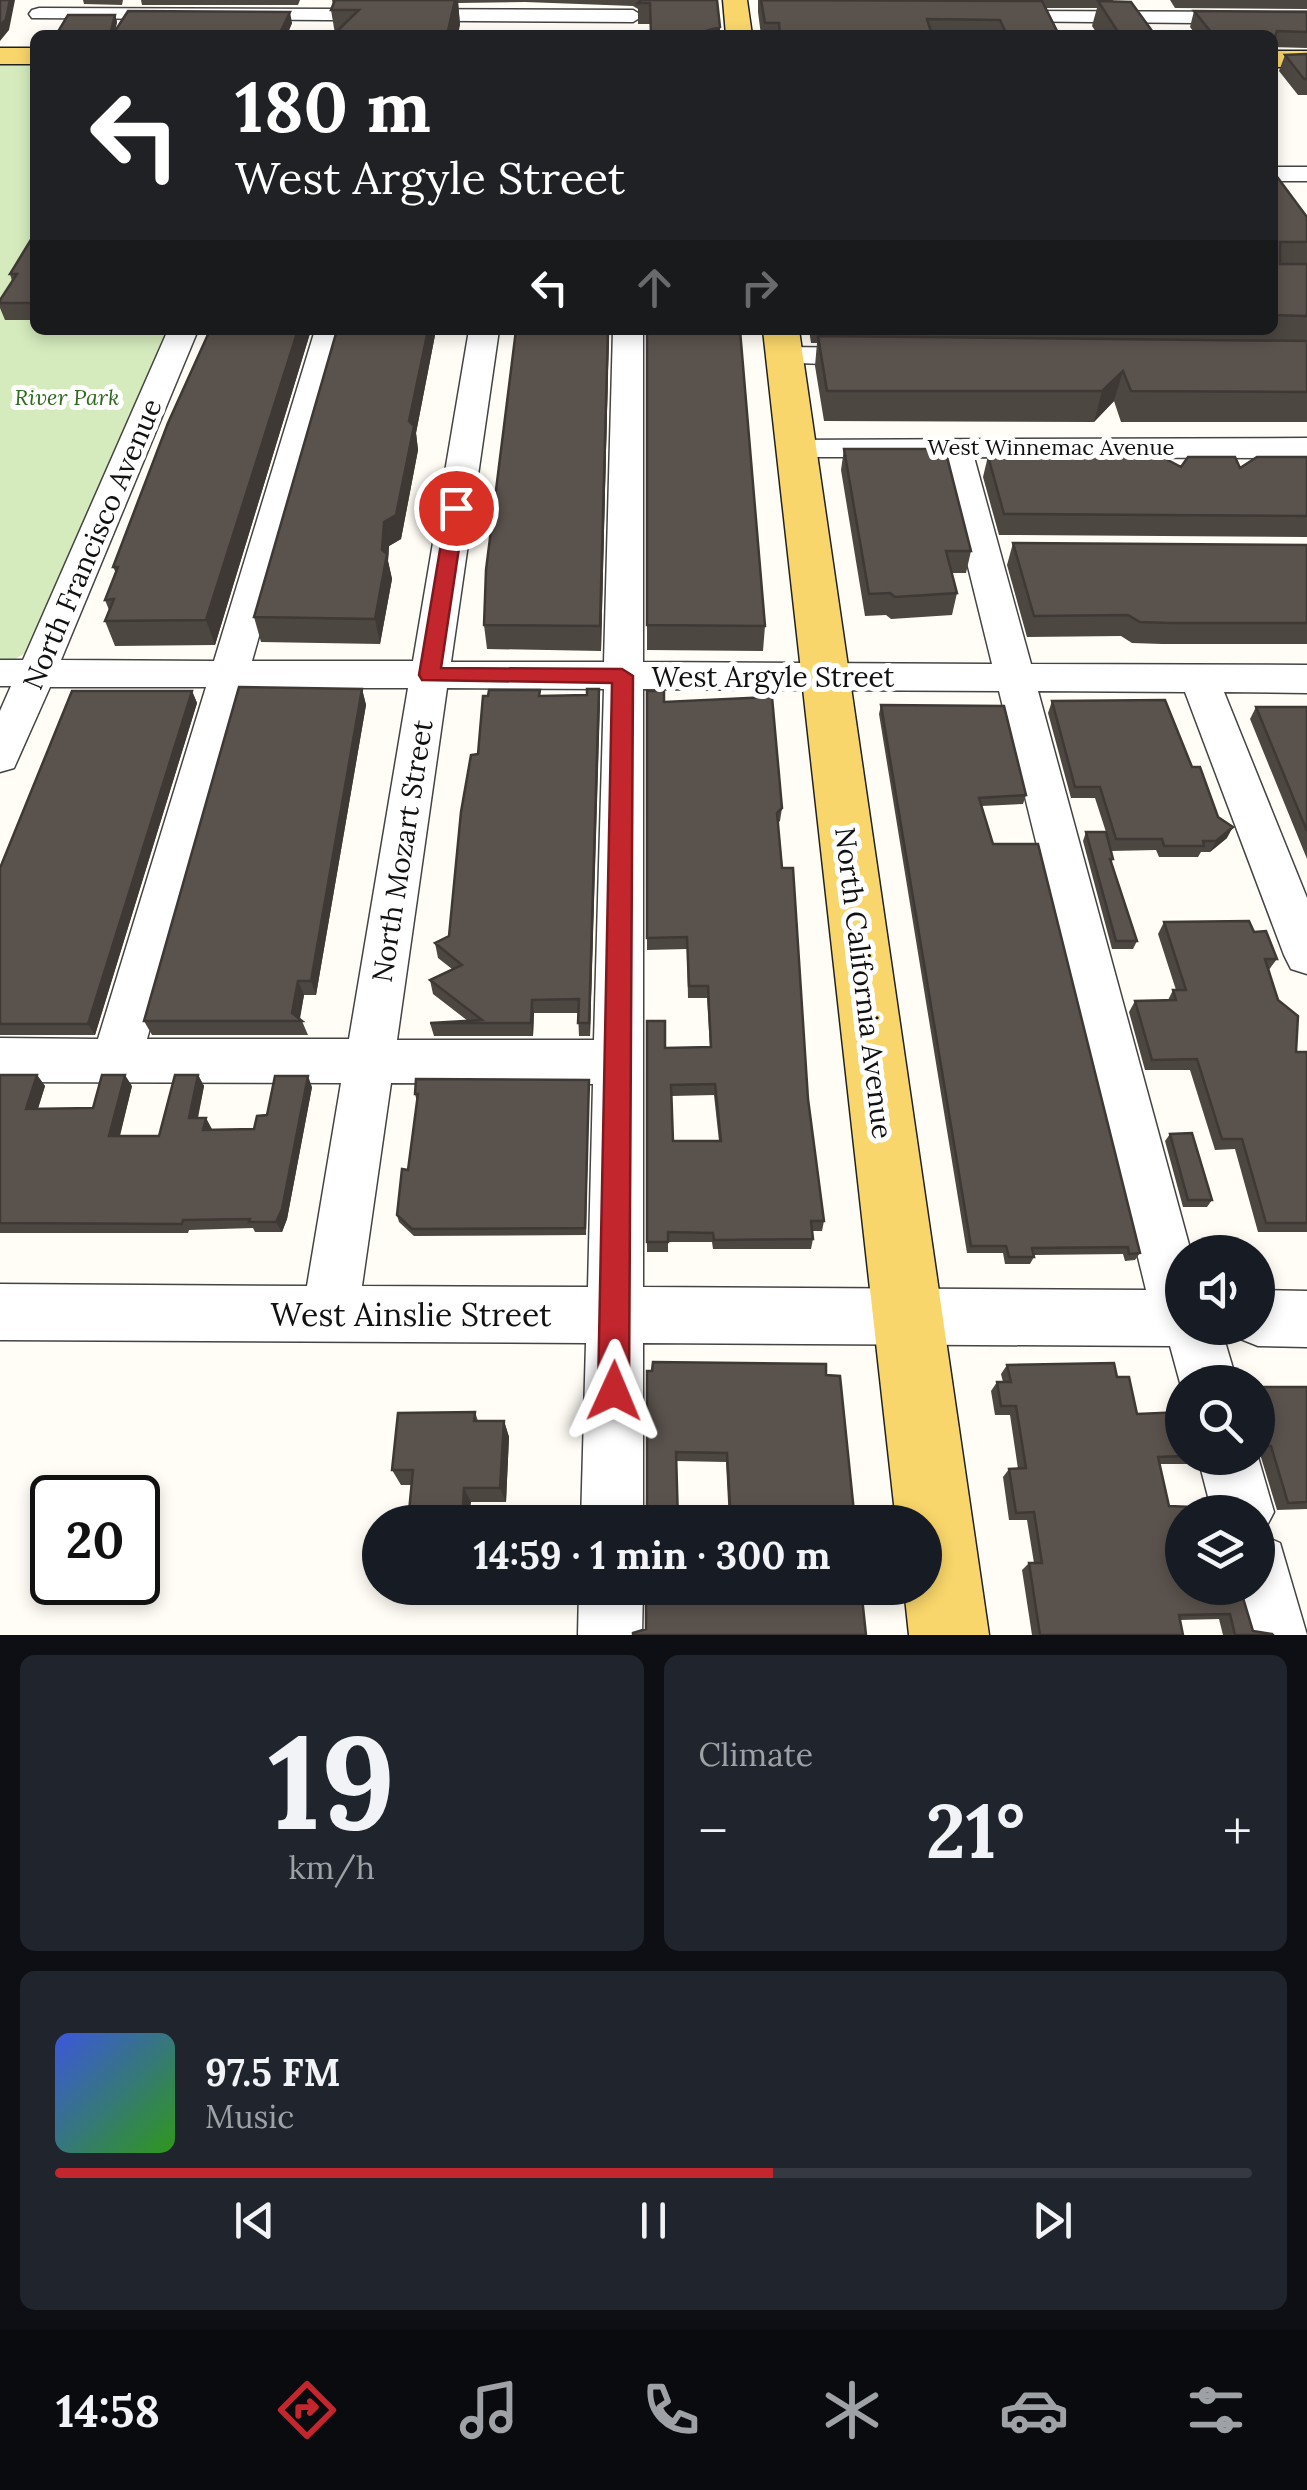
<!DOCTYPE html>
<meta charset="utf-8">
<style>
:root{--surface:#171b24;--page:#20242c;--text:#f1f3f6;--muted:#9ea1a6;--line:#363941;--accent:#c4262e}
body{margin:0;font-family:Lora,serif;background:var(--page);color:var(--text);height:100vh;display:flex;flex-direction:column;font-size:38px;white-space:nowrap}
*{box-sizing:border-box;margin:0}
p{font-size:32px;color:var(--muted)}
.icon{flex:none;width:55px;height:55px;fill:none;stroke:currentColor;stroke-width:2;stroke-linecap:round;stroke-linejoin:round}
.map{position:relative;height:1635px;overflow:hidden}
.side{display:flex;flex-direction:column;gap:20px;padding:20px;background:#0d0f14;flex:1}
.side>*{flex:none}
.top-card{position:absolute;left:30px;top:30px;width:1248px;height:305px;border-radius:15px;box-shadow:0 5px 15px #0003;background:#202124;color:#fff;overflow:hidden}
.buttons{position:absolute;left:1165px;top:1235px;display:grid;gap:20px}
.buttons a{display:grid;place-items:center;width:110px;height:110px;border-radius:50%;background:var(--surface);box-shadow:0 5px 15px #0003;font-size:50px}
.speed{position:absolute;left:30px;top:1475px;display:flex;gap:20px;font-size:50px;font-weight:700;text-align:center}
.speed>*{display:grid;place-content:center;width:130px;height:130px;border-radius:50%;background:var(--surface);box-shadow:0 5px 15px #0003;line-height:1}
.speed .limit{border:5px solid #111;border-radius:15px;background:#fff;color:#111}
.pin{position:absolute;display:grid;place-items:center;width:85px;height:85px;color:#fff;margin:-42px;border:5px solid #fff;border-radius:50%;box-shadow:0 2px 10px #0007}
.me{position:absolute;width:110px;margin:-55px;rotate:1deg;stroke-linejoin:round;filter:drop-shadow(0 0 8px #0008)}
.turn{display:flex;align-items:center;gap:35px;height:210px;padding:0 40px;font-size:45px}
.turn .icon{width:130px;height:130px;stroke-width:2.5}
.turn b{display:block;font-size:70px;line-height:85px}
.lanes{display:flex;align-items:center;height:95px;padding:0 40px;background:#0003;justify-content:center;gap:50px;direction:ltr}
.lanes .off{opacity:.35}
.big{font-size:75px;font-weight:800;line-height:1.1}
.side .tile{flex:1;display:flex;flex-direction:column;justify-content:center;gap:15px;min-width:0;padding:0 35px;border-radius:15px;background:var(--page)}
.side .dial{align-items:center;gap:0}
.dial b{font-size:130px;line-height:1}
.song{display:flex;align-items:center;gap:30px}
.cover{width:120px;height:120px;border-radius:15px;background:linear-gradient(135deg,hsl(230 70% 55%),hsl(110 70% 35%))}
.played{height:10px;border-radius:5px;background:linear-gradient(90deg,var(--accent) 60%,var(--line) 60%)}
.keys{display:flex;justify-content:space-around;direction:ltr}
.heat{display:flex;justify-content:space-between;align-items:center;font-size:55px;direction:ltr}
.side .tiles{flex:1;display:grid;gap:20px;grid-template-columns:1fr 1fr}
.tile:last-child{grid-column:span 2}
.trip{position:absolute;left:362px;top:1505px;width:580px;height:100px;border-radius:50px;background:var(--surface);box-shadow:0 5px 15px #0003;font-weight:800;line-height:100px;text-align:center}
.dock{display:flex;height:160px;justify-content:space-around;align-items:center;background:#090b0e;color:var(--muted)}
.dock .icon{width:70px;height:70px}
.dock .selected{color:var(--accent)}
.dock b{font-size:45px;color:var(--text)}
.map>svg:first-child{display:block}
.green{fill:#d5ebbd}
.lines{fill:none;stroke-linecap:round;stroke-linejoin:round}
.minor-casing{stroke:#444;stroke-width:3}
.major-casing{stroke:#222;stroke-width:3}
.minor{fill:#fff;fill-rule:evenodd}
.major{fill:#f9d66b;fill-rule:evenodd}
.wall{fill:#4d4742;fill-rule:evenodd}
.shaded-wall{fill:#3f3936}
.building{fill:#5a524d;stroke:#3f3936;stroke-width:2.5;fill-rule:evenodd}
.route{fill:#c4262e;stroke:#7f191e;stroke-width:2.5}
.labels{text-anchor:middle;dominant-baseline:central;stroke-width:10;stroke-linejoin:round;paint-order:stroke}
.far-park-label{font-size:22px;font-style:italic;fill:#2f6b1f;stroke:#fff}
.far-street-label{font-size:22px;fill:#111;stroke:#fff}
.street-label{font-size:28px;fill:#111;stroke:#fff}
.near-street-label{font-size:32px;fill:#111;stroke:#fff}
</style>
<div class="map">
<svg width="1307" height="1635" viewBox="0 0 1307 1635">
<rect width="100%" height="100%" fill="#fffdf5"/>
<path class="green" d="M0,61h35v269h135l-143,322 -14,8h-13z"/>
<g class="lines">
<defs>
<path id="minor" d="M39,8l594,2 10,6 -10,6 -601,-4 -3,-4 3,-4z
M993,11l314,1v12l-321,-3 -3,-4z
M1272,167h35v14h-35z
M168,330h30l-137,330 153,1 101,-331h30l-93,331h161l56,-331h30l-48,332h153l9,-332h30v332l349,2 -51,-207h-146l-11,-3 -5,-7 5,-7 523,-2v20l-333,-1 57,207 276,1v28l-83,-1 83,206v76l-16,-5 -7,-14 -99,-263 -147,-1 153,561h-9v76h39l16,54h-55v8l-12,-44 -527,-3v179h-62l5,-179 -586,-3v-56l307,2 34,-203 -341,-1v-44l98,1 108,-352h-156l-36,81 -14,4v-61l11,-25h-11v-26h23zM245,688h163l-59,351h-202zM447,688l157,1 -10,351h-197zM643,689l356,2 147,599 -503,-3zM391,1083l202,1 -5,203 -226,-1z
M784,347l90,1 11,3 4,6 -4,6 -11,3 -101,-4 -4,-6 4,-6z
M1258,1290l49,1v56l-49,-1 -20,-8 -4,-10h24z
M1258,1457l16,55 -12,23 18,8 27,92h-62l-13,-47h26v-76h-46l-14,-54z
M579,1588h64l-1,47h-64z"/>
<path id="major" d="M723,0h24l5,35h-26z
M0,48h35v16h-35z
M1272,51h35v16h-35z
M763,330h36l190,1305h-80l-5,-47h21v-66h-29z"/>
</defs>
<use href="#minor" class="minor-casing"/>
<use href="#major" class="major-casing"/>
<use href="#minor" class="minor"/>
<use href="#major" class="major"/>
</g>
<path class="wall" d="M83,0h40l-1,5 -38,-1z
M141,0h159l-2,5h-156z
M332,0h385l-67,24h-12v-15l-5,-3 -108,-4 -67,1 2,22 -125,9 -4,-24 2,-5z
M758,0h355v1l42,34h-57l-6,-9 5,-18h-51l13,27h-298l-3,-23z
M1170,0h137v9l-132,-1z
M1194,11l113,1v36l-35,-1v-12h-76l-6,-8z
M115,15l2,7 -2,9 177,-8 -5,12h-171l-1,-3 -1,3h-58z
M1307,54v41h-9l-19,-24 6,-16z
M1272,170l35,47v205h-186l-7,-21 -20,21 -270,-1 -9,-55 2,-23h-6l-2,-13h463z
M35,233v87h-30l-5,-12v-8l12,-19 -2,-7z
M210,330h101l-96,315 -100,1 -10,-25 4,-11 -4,-10 11,-27 -3,-6z
M337,330h99l-20,103 2,17 -17,89 -12,7 -1,15 4,18 -12,65 -119,-2 -7,-25z
M516,330h93l-8,321 -114,-2 -3,-24z
M647,330l118,296 -2,25 -116,-1z
M844,449l127,102 -5,22h-15l6,20 -5,22 -61,4 -5,-4 -21,1 -24,-146z
M988,456l193,11 59,1 67,-11v80l-308,-2 -16,-58z
M1013,543l294,2v99h-145l-30,-1 -11,-7 -94,1 -20,-72z
M362,689l4,16 -50,290h-12l-4,24 2,2 6,14h-156l-8,-14z
M599,689l-9,347h-11l-1,-23h-44l-1,23h-99l-4,-13 38,-2 -35,-27 -3,-14 22,-11 -14,-11 -3,-15 14,-7 29,-182 62,-64v6l47,-1z
M192,691l5,12 -102,332h-95v-167z
M647,691l17,11 118,106 -2,13 -2,2 30,276 16,122 -2,10h-10l1,8 -2,10h-98l-1,-7h-44v10h-21v-231l18,27 45,-1 -3,-49h-19l-1,-49 -40,1zM714,1095l5,46h-46l-1,-45z
M1052,701l140,66 35,71 -17,14h-9l-3,5h-39l-3,-7 -45,1 2,8 -2,4 26,78 -4,8h-21l-29,-108 3,-9h20l-11,-34h-24l-23,-85z
M881,705l145,90 -3,9 -41,2 11,38 147,409 -5,7 -10,1 -2,-7 -89,1v2l-4,7h-25l-2,-11h-36l-88,-539z
M1256,707h51v152l-57,-140z
M1164,922l90,10 23,27 -9,12 28,81h11v180h-49l-23,-83 -20,1 -25,-80h-45l-16,-58 6,-11 33,-1 5,-10h3l-18,-56z
M0,1075h37l8,11 -7,23 55,-1 39,-22 -12,50h39l39,-61 6,11 -6,32h8l5,12 43,-1 13,-14 45,-28 -25,132 -5,13h-27l-2,-4 -64,2 -1,3h-188z
M589,1080l-3,155 -172,1 -15,-14 -2,-7 11,-45 9,-68 -2,-8z
M1170,1134l42,66 -5,7h-24l-18,-66z
M1007,1365l110,12 20,37 45,-2v46h21l-7,6h-37l10,42 13,6 58,76 13,43 20,4h-50l-4,-16 -39,1 3,15h-151l-10,-65 7,-7h5l-7,-43h-18l-6,-43 6,-8h9l-8,-54h-15l-4,-24 6,-9h6l-2,-8z
M647,1371l179,4 29,147h-126l-3,-60 -50,-1 2,61 -31,-8z
M1258,1387h49v122l-30,1 -17,-56h-2z
M475,1412l3,9h26l5,16 -3,65h-35l-60,-17h-10l-9,-15z"/>
<path class="shaded-wall" d="M10,0h5l-6,30 -9,11v-15z
M455,0h3l2,25 -2,10h-11z
M290,12l2,11 -5,12h-6l-1,-2z
M115,15l2,7 -3,13h-4z
M720,27v8h-14v-4z
M298,330h13l-96,315 -9,-25z
M428,330h8l-20,103 2,17 -17,89 -12,7 -1,15 4,18 -12,65 -5,-25 9,-97 25,-101z
M608,330h1l-8,321 -1,-25z
M1123,371l-9,30 -20,21 8,-31z
M362,689l4,16 -50,290 -5,-14z
M599,689l1,15 -10,332 -1,-13z
M192,691l5,12 -102,332 -7,-11z
M1233,827l-6,11 -17,14 6,-11z
M298,981l6,14 -5,26 -7,-8z
M532,1000l2,13 -1,23 -2,-13z
M37,1075l8,11 -11,34 -8,-11z
M125,1075l7,11 -15,60 -8,-10z
M198,1075l6,11 -9,43 -6,-11z
M308,1076l4,11 -25,132 -5,13 -6,-10z
M206,1118l6,11 -3,11 -6,-10z
M504,1421l5,16 -3,65 -6,-14z
M464,1488l7,14 -2,20h-7z"/>
<path class="building" d="M0,0h10l-4,19 -6,7z
M335,0h120l-8,35h-114l26,-25h-28z
M641,0h76l3,27 -14,4v4h-55l-1,-32h-12z
M761,0l281,1 17,34h-52l-7,-15 -73,-1 5,16h-152l-1,-12h-14z
M1098,1l33,1 24,33h-35z
M128,11l162,1 -10,21 -165,-2z
M1194,11l113,1v20l-30,-1 -3,9 -2,-5 -4,-2 -57,-1z
M68,15h47l-5,20h-54z
M1307,54v25h-3l-19,-24z
M1272,170l35,47v25h-27v22h27v52l-35,-1z
M35,233v70h-35v-3l17,-26h-7z
M210,330h88l-92,290 -101,1 9,-22 -9,1 13,-33h-5l55,-144z
M337,330h91l-19,91 5,5 -18,89 -12,7 -2,28 5,4 -12,65 -121,-2z
M516,330h92l-8,296 -116,-1 2,-55z
M647,330h93l25,296 -118,-1z
M818,336l489,5v51l-176,-1 -8,-20 -21,20h-275z
M844,449h101l26,102h-25l11,42 -62,4 -5,-4 -21,1z
M1140,455l22,2 19,10 7,-10h47l5,11 17,-11h50v59l-303,-2 -16,-58z
M1013,543l294,2v78h-136l-31,-1 -12,-7 -94,1z
M239,687l123,2 -51,292h-13l-6,32 10,8h-158z
M587,689h12l-10,334h-11l1,-24 -47,1 -1,23h-101l52,-3 -52,-40 32,-15 -27,-22 14,-7 12,-124 10,-57 7,-1 5,-58h5l1,-6h51l-1,6 48,-1z
M72,691h120l-104,333h-88v-156z
M647,691h17v11l108,-5 10,111 -5,5 5,55h11l15,231 16,122h-13l2,18 -99,1 -1,-7 -45,-1v10h-21v-221h18v27l46,-1 -3,-61h-19l-2,-49 -40,1zM715,1084l6,57h-48l-2,-56z
M1165,700l27,67h8l18,50 15,10 -17,14h-13l1,5h-40l-2,-7h-46l-16,-52h-25l-23,-86z
M881,705l123,1 22,89 -47,3 14,46h45l102,409 -11,1 -1,-7 -96,1 2,9h-25l-3,-11h-35z
M1256,707h51v124z
M1086,832h20l7,27h-3l27,82h-21z
M1249,921l5,11 12,-1 11,28h-12l13,41 20,16 -2,36h11v171h-41l-24,-84h-20l-25,-80 -45,1 -17,-59 41,-1 -3,-10h13l-22,-68z
M0,1075h37l-11,34 67,-1 9,-33h23l-16,61h50l16,-61h23l-9,43h17l-3,12 51,-1 3,-13 10,-1 8,-39h33l-26,133 -6,13h-27l1,-3 -67,1 -1,4 -182,-1z
M416,1079l173,1 -4,148 -173,1 -15,-14 5,-46 6,1 10,-76h-3z
M1192,1133l20,67h-24l-18,-66z
M653,1362l173,2v11l14,1 15,146h-124l-4,-69 -51,-1 2,70h-39v-5l8,-3v-143h5z
M1114,1363l3,14h12l8,37 45,-2v44l-24,1 11,49 70,3 1,3h-58v76h58l13,43 19,3 1,1h-38l-5,-21 -51,1 4,20h-143l-11,-72h13l-8,-51 -18,1 -7,-44 17,-1 -10,-62h-15l-4,-24h14l-4,-17z
M1258,1387h49v115l-19,1 -17,-57h-13z
M475,1412l-1,9h30l-4,67h-36l-2,34h-54l5,-52h-21l6,-57z
M646,1588h215l5,47h-233v-2l13,-4z"/>
<path class="route" d="M456,503l9,5 -24,160 181,1 11,7 -4,715 -4,11 -11,5 -12,-5 -4,-11 14,-708 -190,-3 -3,-5 28,-167z"/>
<g class="labels">
<g class="far-park-label">
<text x="67" y="397">River Park</text>
</g>
<g class="far-street-label">
<text x="1051" y="447">West Winnemac Avenue</text>
</g>
<g class="street-label">
<text transform="translate(92 544) rotate(-67)">North Francisco Avenue</text>
<text x="773" y="677">West Argyle Street</text>
<text transform="translate(402 851) rotate(-81)">North Mozart Street</text>
<text transform="translate(864 983) rotate(83)">North California Avenue</text>
</g>
<g class="near-street-label">
<text x="411" y="1314">West Ainslie Street</text>
</g>
</g>
</svg>
<div class="buttons">
<a><svg class="icon" aria-label="sound" viewBox="0 0 24 24"><path d="M4 9h4l5-4v14l-5-4H4zM17 9q2 3 0 6"/></svg></a>
<a><svg class="icon" aria-label="search" viewBox="0 0 24 24"><circle cx="10" cy="10" r="6"/><path d="M15 15l6 6"/></svg></a>
<a><svg class="icon" aria-label="layers" viewBox="0 0 24 24"><path d="M12 4l9 5-9 5-9-5zM3 14l9 5 9-5"/></svg></a>
</div>
<div class="speed"><div class="limit">20</div></div>
<div class="pin" style="left:456px;top:508px;background:#d93025"><svg class="icon" aria-label="arrive" viewBox="0 0 24 24"><path d="M6 21V4h12l-3 4 3 4H6"/></svg></div>
<svg class="me" style="left:614px;top:1391px" viewBox="-20 -20 40 40"><path d="M0-17L14 15 0 8-14 15z" fill="#c4262e" stroke="#fff" stroke-width="4"/></svg>
<div class="trip">14:59 · 1 min · 300 m</div>
<div class="top-card">
<div class="turn"><svg class="icon" aria-label="left" viewBox="0 0 24 24"><path d="M17 20v-9H6M10 6l-5 5 5 5"/></svg><div><b>180 m</b>West Argyle Street</div></div>
<div class="lanes"><svg class="icon" aria-label="left" viewBox="0 0 24 24"><path d="M17 20v-9H6M10 6l-5 5 5 5"/></svg><svg class="icon off" aria-label="ahead" viewBox="0 0 24 24"><path d="M12 20V5M6 11l6-6 6 6"/></svg><svg class="icon off" aria-label="right" viewBox="0 0 24 24"><path d="M7 20v-9h11M14 6l5 5-5 5"/></svg></div>
</div>
</div>
<section class="side">
<div class="tiles">
<div class="tile dial"><b>19</b><p>km/h</p></div>
<div class="tile"><p>Climate</p>
<div class="heat"><a>−</a><b class="big">21°</b><a>+</a></div>
</div>
<div class="tile">
<div class="song"><i class="cover"></i><div><b>97.5 FM</b><p>Music</p></div></div>
<div class="played"></div>
<div class="keys"><svg class="icon" aria-label="previous" viewBox="0 0 24 24"><path d="M18 5L8 12l10 7zM5 5v14"/></svg><svg class="icon" aria-label="pause" viewBox="0 0 24 24"><path d="M8 5v14M16 5v14"/></svg><svg class="icon" aria-label="next" viewBox="0 0 24 24"><path d="M6 5l10 7-10 7zM19 5v14"/></svg></div>
</div>
</div>
</section>
<nav class="dock">
<b>14:58</b>
<svg class="icon selected" aria-label="directions" viewBox="0 0 24 24"><path d="M12 3l9 9-9 9-9-9zM9 14v-3h6M13 9l2 2-2 2"/></svg>
<svg class="icon" aria-label="music" viewBox="0 0 24 24"><path d="M9 18V5l10-2v13"/><circle cx="6" cy="18" r="3"/><circle cx="16" cy="16" r="3"/></svg>
<svg class="icon" aria-label="phone" viewBox="0 0 24 24"><path d="M5 4h4l2 5-3 2q2 4 5 5l2-3 5 2v4C11 20 4 13 5 4z"/></svg>
<svg class="icon" aria-label="climate" viewBox="0 0 24 24"><path d="M12 3v18M4 7l16 10M4 17L20 7"/></svg>
<svg class="icon" aria-label="car" viewBox="0 0 24 24"><path d="M5 17H2v-5l4-1 3-4h7l3 4 3 1v5h-3M9 17h6M6 11h13"/><circle cx="7" cy="17" r="2"/><circle cx="17" cy="17" r="2"/></svg>
<svg class="icon" aria-label="filters" viewBox="0 0 24 24"><path d="M4 7h16M4 17h16"/><circle cx="9" cy="7" r="2"/><circle cx="15" cy="17" r="2"/></svg>
</nav>
